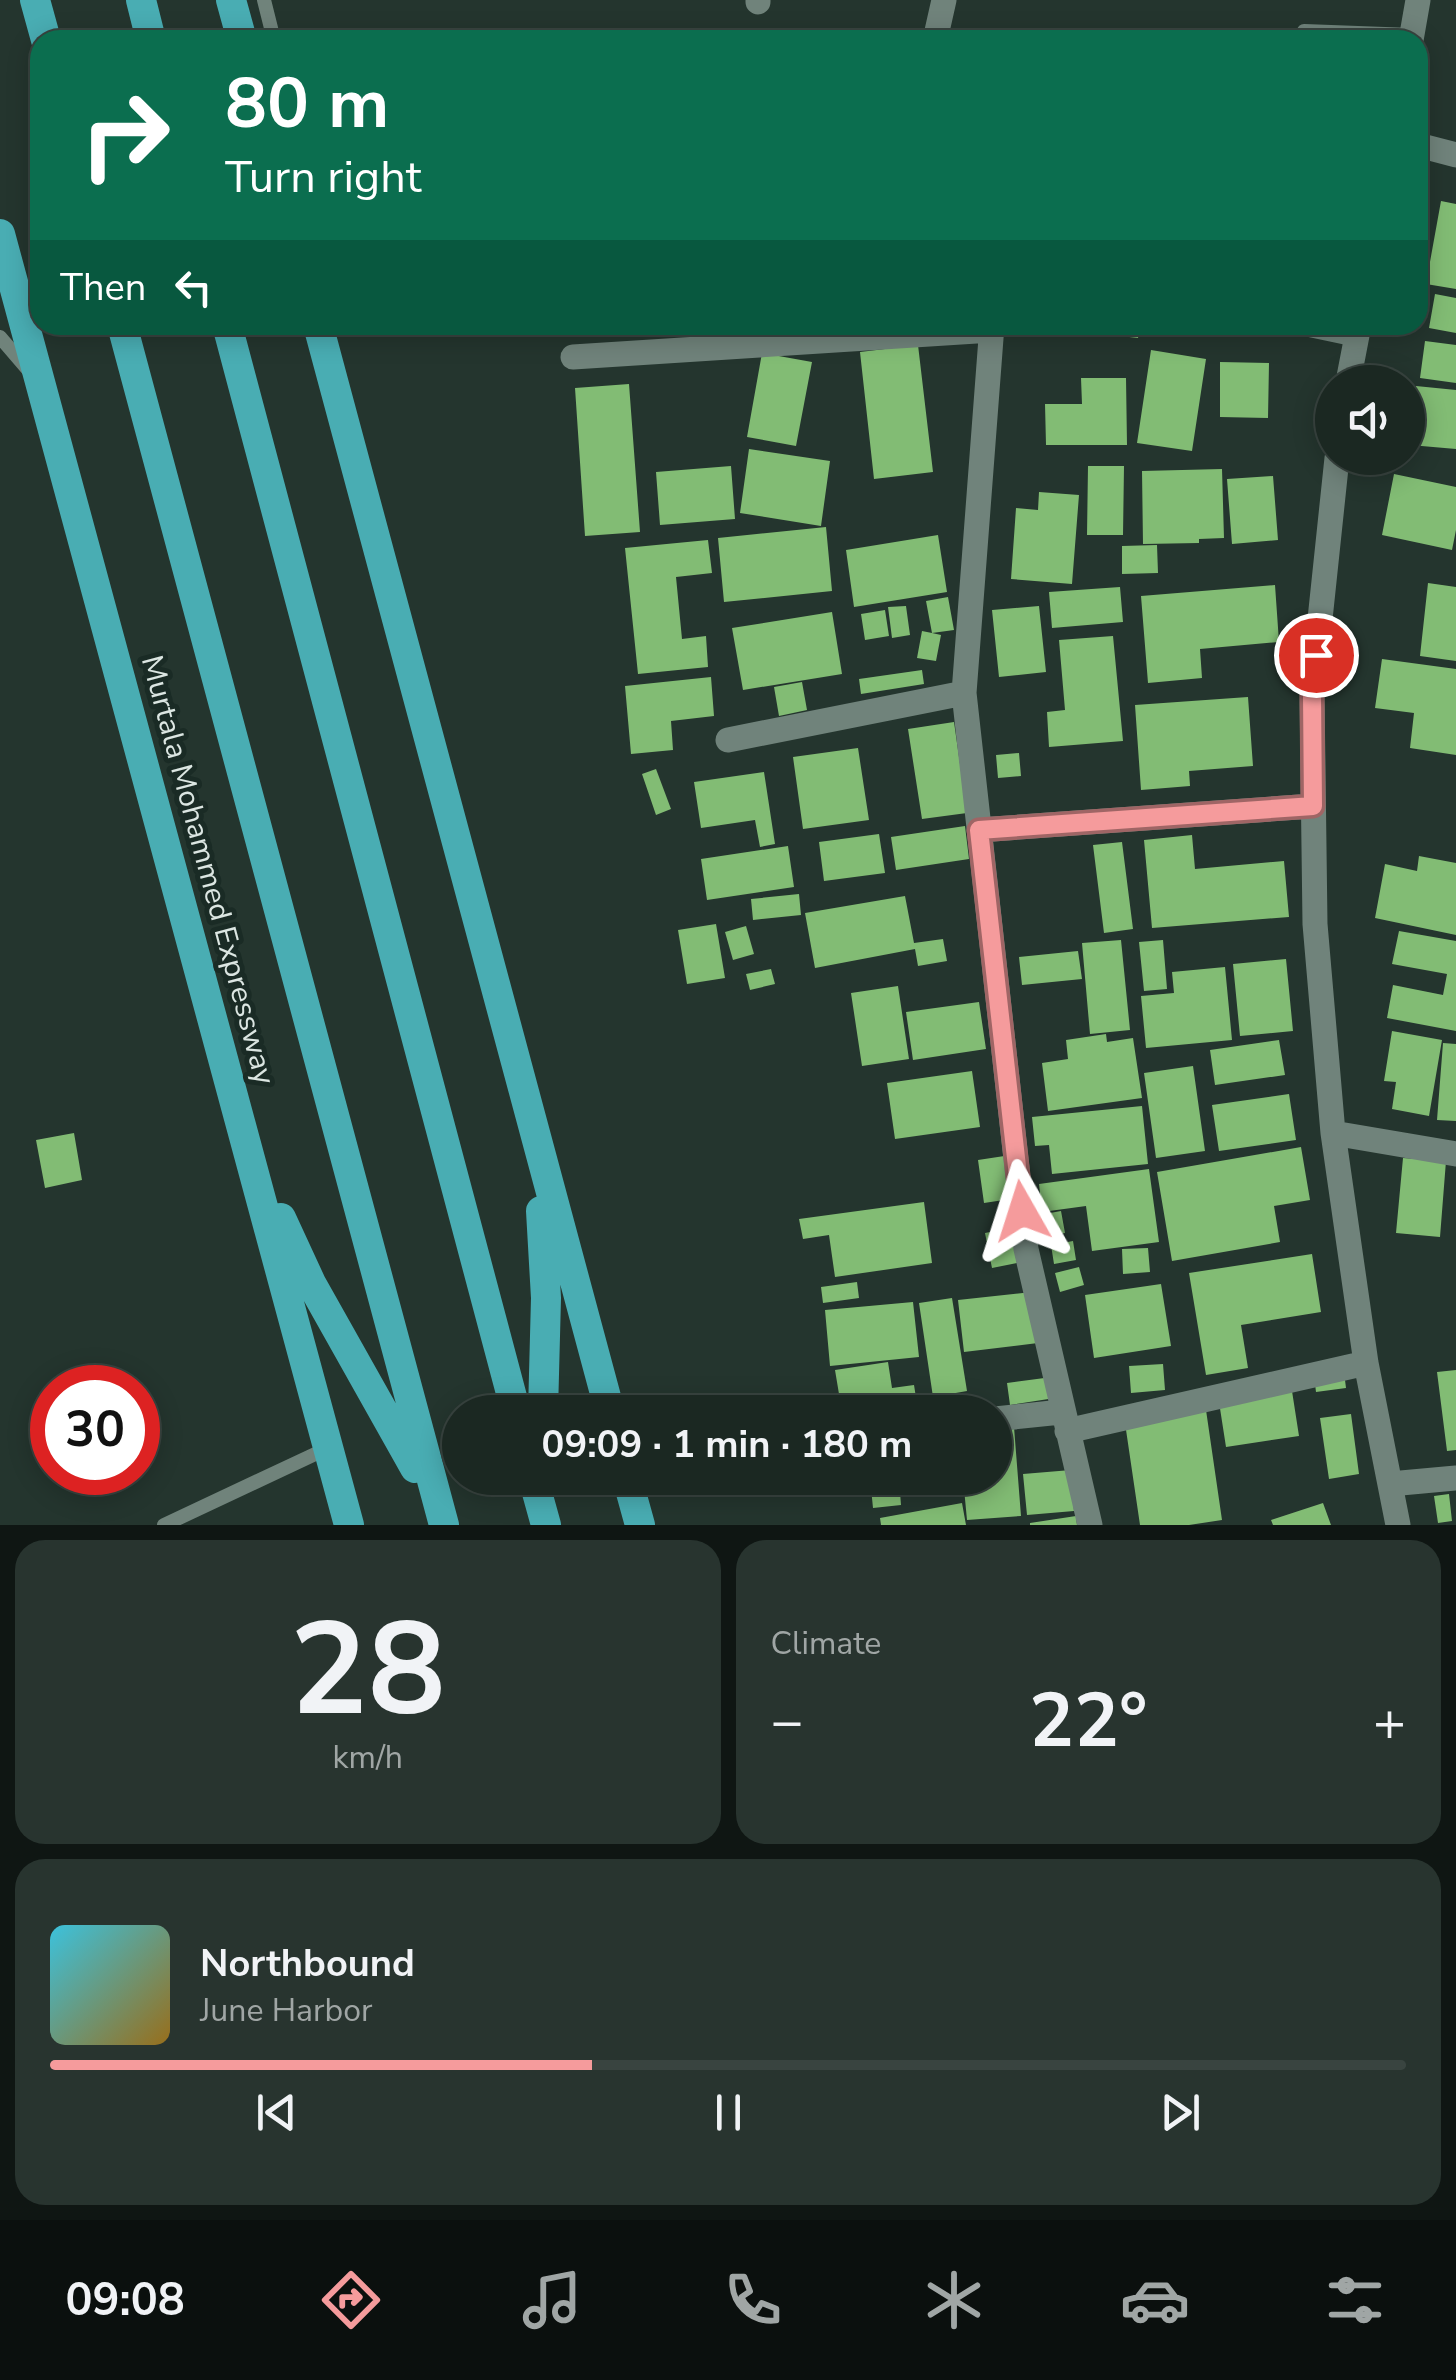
<!DOCTYPE html>
<meta charset="utf-8">
<style>
:root{--surface:#1b2822;--page:#28342f;--text:#f1f3f6;--muted:#a0a6a5;--line:#394440;--accent:#f59b9c}
body{margin:0;font-family:"Nunito Sans",sans-serif;background:var(--page);color:var(--text);height:100vh;display:flex;flex-direction:column;font-size:38px;white-space:nowrap}
*{box-sizing:border-box;margin:0}
p{font-size:32px;color:var(--muted)}
.icon{flex:none;width:55px;height:55px;fill:none;stroke:currentColor;stroke-width:2;stroke-linecap:round;stroke-linejoin:round}
.map{position:relative;height:1525px;overflow:hidden}
.details{display:flex;flex-direction:column;gap:15px;padding:15px;background:#0f1613;flex:1}
.details>*{flex:none}
.hud{position:absolute;left:30px;top:30px;width:1398px;height:305px;border-radius:30px;box-shadow:0 5px 25px #0003,0 0 0 2px var(--line);background:#0b6e4f;color:#fff;overflow:hidden}
.fabs{position:absolute;left:1315px;top:365px;display:grid;gap:20px}
.fabs a{display:grid;place-items:center;width:110px;height:110px;border-radius:50%;background:var(--surface);box-shadow:0 5px 25px #0003,0 0 0 2px var(--line);font-size:50px}
.speed{position:absolute;left:30px;top:1365px;display:flex;gap:20px;font-size:50px;font-weight:700;text-align:center}
.speed>*{display:grid;place-content:center;width:130px;height:130px;border-radius:50%;background:var(--surface);box-shadow:0 5px 25px #0003,0 0 0 2px var(--line);line-height:1}
.speed .limit{border:15px solid #d22;background:#fff;color:#111}
.pin{position:absolute;display:grid;place-items:center;width:85px;height:85px;color:#fff;margin:-42px;border:5px solid #fff;border-radius:50%;box-shadow:0 2px 10px #0007}
.me{position:absolute;width:110px;margin:-55px;rotate:354deg;stroke-linejoin:round;filter:drop-shadow(0 0 8px #0008)}
.turn{display:flex;align-items:center;gap:35px;height:210px;padding:0 30px;font-size:45px}
.turn .icon{width:130px;height:130px;stroke-width:2.5}
.turn b{display:block;font-size:70px;line-height:85px}
.then{display:flex;align-items:center;height:95px;padding:0 30px;background:#0003;gap:20px;font-size:38px}
.big{font-size:75px;font-weight:700;line-height:1.1}
.details .widget{flex:1;display:flex;flex-direction:column;justify-content:center;gap:15px;min-width:0;padding:0 35px;border-radius:30px;background:var(--page)}
.details .dial{align-items:center;gap:0}
.dial b{font-size:130px;line-height:1}
.song{display:flex;align-items:center;gap:30px}
.cover{width:120px;height:120px;border-radius:15px;background:linear-gradient(135deg,hsl(190 70% 55%),hsl(40 70% 35%))}
.played{height:10px;border-radius:5px;background:linear-gradient(90deg,var(--accent) 40%,var(--line) 40%)}
.keys{display:flex;justify-content:space-around;direction:ltr}
.heat{display:flex;justify-content:space-between;align-items:center;font-size:55px;direction:ltr}
.details .tiles{flex:1;display:grid;gap:15px;grid-template-columns:1fr 1fr}
.widget:last-child{grid-column:span 2}
.trip{position:absolute;left:442px;top:1395px;width:570px;height:100px;border-radius:50px;background:var(--surface);box-shadow:0 5px 25px #0003,0 0 0 2px var(--line);font-weight:700;line-height:100px;text-align:center}
.menu{display:flex;height:160px;justify-content:space-around;align-items:center;background:#0b100e;color:var(--muted)}
.menu .icon{width:70px;height:70px}
.menu .active{color:var(--accent)}
.menu b{font-size:45px;color:var(--text)}
.map>svg:first-child{display:block}
.building{fill:#82bc74}
.lines{fill:none;stroke-linecap:round;stroke-linejoin:round}
.lane{stroke:#70837b;stroke-width:14}
.street{stroke:#70837b;stroke-width:25}
.highway{stroke:#49adb3;stroke-width:30}
.route-casing{stroke:#9f6565;stroke-width:25}
.route{stroke:#f59b9c;stroke-width:18}
.labels{text-anchor:middle;dominant-baseline:central;stroke-width:10;stroke-linejoin:round;paint-order:stroke}
.street-label{font-size:30px;fill:#dce6e2;stroke:#1a2b25}
</style>
<div class="map">
<svg width="1456" height="1525" viewBox="0 0 1456 1525">
<rect width="100%" height="100%" fill="#24352e"/>
<path class="building" d="M1441,201l15,3v85l-30,-5z
M1435,294l21,4v35l-27,-5z
M1113,325h27l-2,13 -26,-3z
M1168,325h57l-1,9 -56,-5z
M1425,341l31,4v38l-36,-5z
M918,345l15,127 -59,7 -14,-127z
M1151,350l55,9 -14,92 -55,-8z
M762,353l50,9 -16,84 -49,-9z
M1220,362l49,1 -1,55 -48,-1z
M1081,378h45l1,67h-81l-1,-41h37z
M629,384l11,148 -55,4 -10,-148z
M1416,386l40,4v59l-46,-4z
M749,449l81,12 -9,65 -81,-13z
M731,466l4,53 -75,6 -4,-53z
M1088,466h36l-1,69h-36z
M1222,469l2,69 -25,1v4l-56,1 -1,-73z
M1394,474l62,13v43l-4,20 -70,-15z
M1273,476l5,64 -46,4 -5,-65z
M1039,492l40,3 -7,89 -61,-5 5,-71 22,2z
M826,527l6,64 -108,11 -6,-64z
M938,535l9,57 -93,15 -8,-57z
M708,540l4,33 -36,4 6,62 24,-3 2,31 -70,7 -13,-126z
M1157,545l1,28 -36,1v-28z
M1428,583l28,4v74l-36,-5z
M1275,585l4,57 -79,7 2,29 -54,5 -7,-87z
M1120,587l3,35 -71,6 -3,-36z
M948,597l6,33 -22,3 9,2 -5,26 -19,-3 5,-27 10,2 -6,-32z
M906,606l4,29 -18,3 -4,-31z
M1039,606l7,66 -47,5 -7,-67z
M885,610l4,26 -24,4 -4,-26z
M832,612l10,62 -99,16 -11,-62z
M1113,636l10,105 -74,6 -2,-35 18,-2 -6,-70z
M1382,659l74,10v86l-46,-7 4,-35 -39,-5z
M922,670l2,14 -63,10 -2,-15z
M711,677l3,39 -43,5 2,29 -42,4 -6,-68z
M802,682l5,28 -28,6 -5,-29z
M1248,697l5,69 -64,5 1,15 -49,4 -6,-85z
M954,722l13,91 -45,6 -14,-90z
M858,748l11,72 -66,9 -10,-72z
M1019,753l2,23 -23,2 -2,-23z
M656,769l15,40 -15,6 -14,-41z
M764,772l11,72 -15,3 -5,-27 -54,8 -7,-46z
M965,826l4,33 -73,11 -5,-33z
M879,834l6,39 -61,8 -5,-39z
M1192,835l3,34 89,-8 5,56 -137,11 -8,-88z
M1122,842l11,87 -29,4 -11,-88z
M788,846l6,41 -87,13 -6,-41z
M1419,856l37,7v72l-81,-17 10,-54 32,7z
M799,894l2,21 -48,5 -2,-21z
M905,896l9,47 29,-4 4,22 -29,5 -3,-17 -100,19 -10,-55z
M716,924l9,54 -38,6 -9,-54z
M746,926l8,28 -21,6 -8,-28z
M1399,931l57,10v90l-69,-13 6,-33 50,10 4,-21 -55,-10z
M1121,940l9,90 -40,4 -8,-91z
M1163,940l4,49 -23,2 -5,-49z
M1078,951l4,28 -60,6 -3,-28z
M1286,959l7,72 -53,5 -7,-72z
M1225,967l7,73 -86,8 -5,-52 33,-3 -2,-21z
M771,969l4,15 -25,6 -4,-16z
M898,986l11,73 -47,7 -11,-73z
M979,1002l7,47 -73,11 -7,-48z
M1392,1031l50,9 -13,76 -37,-7 4,-27 -12,-1z
M1106,1034l1,8 26,-4 9,60 -94,13 -6,-48 26,-4 -2,-19z
M1279,1040l6,35 -70,10 -5,-35z
M1443,1043l13,1v77l-19,-1z
M1193,1066l12,85 -49,7 -12,-85z
M972,1071l8,56 -85,12 -8,-56z
M1289,1094l7,46 -77,11 -7,-46z
M1142,1106l6,58 -96,10 -3,-29 -14,1 -3,-29z
M74,1133l8,47 -37,8 -9,-48z
M1301,1147l9,53 -36,6 6,36 -108,19 -15,-89z
M1011,1155l6,43 -33,5 -6,-43z
M1403,1158l43,3 -6,76 -44,-4z
M1149,1169l10,73 -67,9 -6,-45 -44,6 -3,-28z
M924,1202l8,61 -97,14 -6,-42 -26,4 -4,-20z
M1061,1211l4,22 -22,4 -4,-22z
M1010,1228l7,35 -25,5 -7,-35z
M1073,1241l3,19 -22,4 -3,-19z
M1148,1248l2,24 -27,2 -1,-25z
M1312,1254l9,58 -80,13 7,43 -42,7 -17,-102z
M1079,1267l5,18 -24,7 -5,-19z
M857,1282l2,16 -36,5 -2,-16z
M1161,1284l10,62 -77,12 -9,-63z
M1032,1292l6,51 -74,9 -6,-52z
M952,1298l15,93 -34,6 -14,-94z
M913,1302l6,55 -89,9 -5,-56z
M888,1362l4,26 22,-3 4,25 -76,2 -7,-42z
M1163,1364l2,26 -34,3 -2,-27z
M1456,1370v80l-9,1 -10,-79z
M1344,1372l2,16 -30,4 -2,-16z
M1052,1377l3,21 -45,7 -3,-22z
M1292,1391l7,45 -73,11 -7,-45z
M1206,1410l16,110 -33,5h-49l-15,-102z
M1351,1414l8,60 -30,5 -9,-61z
M1014,1427l7,89 -54,4 -4,-42h32v-49z
M1071,1470l3,41 -47,4 -4,-41z
M870,1478h29l2,27 -28,3z
M911,1478h39l2,13 -38,6z
M1449,1494l3,27 -14,2 -4,-27z
M962,1503l4,22h-85l-1,-7z
M1323,1503l8,22h-58l-2,-5z
M1076,1516l1,9h-47v-2z"/>
<g class="lines">
<path class="lane" d="M264,0l10,40
M1304,31l108,4
M1285,325l71,15
M0,337l30,35
M164,1525l164,-77"/>
<path class="street" d="M758,0v2
M935,40l9,-40
M1411,40l7,-40
M1418,145l38,10
M992,325l-28,368 62,556 64,276
M573,357l419,-27
M1348,382l11,-57
M1337,458l-25,237 3,229 18,209 33,230 32,162
M728,740l236,-47
M979,830l334,-24
M1333,1133l123,21
M995,1419l66,-7
M1067,1431l299,-68
M1390,1484l66,-6"/>
<path class="highway" d="M35,0l11,40
M141,0l10,40
M231,0l11,40
M0,234l349,1291
M122,325l322,1200
M227,325l289,1087
M318,325l292,1087
M541,1211l5,87 -3,114
M281,1218l30,65 104,185
M533,1478l13,47
M627,1478l13,47"/>
</g>
<g class="lines">
<defs>
<path id="route" d="M1022,1211l-43,-381 334,-24 -1,-111 4,-40"/>
</defs>
<use href="#route" class="route-casing"/>
<use href="#route" class="route"/>
</g>
<g class="labels">
<g class="street-label">
<text transform="translate(208 870) rotate(75)">Murtala Mohammed Expressway</text>
</g>
</g>
</svg>
<div class="fabs">
<a><svg class="icon" aria-label="sound" viewBox="0 0 24 24"><path d="M4 9h4l5-4v14l-5-4H4zM17 9q2 3 0 6"/></svg></a>
</div>
<div class="speed"><div class="limit">30</div></div>
<div class="pin" style="left:1316px;top:655px;background:#d93025"><svg class="icon" aria-label="arrive" viewBox="0 0 24 24"><path d="M6 21V4h12l-3 4 3 4H6"/></svg></div>
<svg class="me" style="left:1022px;top:1211px" viewBox="-20 -20 40 40"><path d="M0-17L14 15 0 8-14 15z" fill="#f59b9c" stroke="#fff" stroke-width="4"/></svg>
<div class="trip">09:09 · 1 min · 180 m</div>
<div class="hud">
<div class="turn"><svg class="icon" aria-label="right" viewBox="0 0 24 24"><path d="M7 20v-9h11M14 6l5 5-5 5"/></svg><div><b>80 m</b>Turn right</div></div>
<div class="then">Then<svg class="icon" aria-label="left" viewBox="0 0 24 24"><path d="M17 20v-9H6M10 6l-5 5 5 5"/></svg></div>
</div>
</div>
<section class="details">
<div class="tiles">
<div class="widget dial"><b>28</b><p>km/h</p></div>
<div class="widget"><p>Climate</p>
<div class="heat"><a>−</a><b class="big">22°</b><a>+</a></div>
</div>
<div class="widget">
<div class="song"><i class="cover"></i><div><b>Northbound</b><p>June Harbor</p></div></div>
<div class="played"></div>
<div class="keys"><svg class="icon" aria-label="previous" viewBox="0 0 24 24"><path d="M18 5L8 12l10 7zM5 5v14"/></svg><svg class="icon" aria-label="pause" viewBox="0 0 24 24"><path d="M8 5v14M16 5v14"/></svg><svg class="icon" aria-label="next" viewBox="0 0 24 24"><path d="M6 5l10 7-10 7zM19 5v14"/></svg></div>
</div>
</div>
</section>
<nav class="menu">
<b>09:08</b>
<svg class="icon active" aria-label="directions" viewBox="0 0 24 24"><path d="M12 3l9 9-9 9-9-9zM9 14v-3h6M13 9l2 2-2 2"/></svg>
<svg class="icon" aria-label="music" viewBox="0 0 24 24"><path d="M9 18V5l10-2v13"/><circle cx="6" cy="18" r="3"/><circle cx="16" cy="16" r="3"/></svg>
<svg class="icon" aria-label="phone" viewBox="0 0 24 24"><path d="M5 4h4l2 5-3 2q2 4 5 5l2-3 5 2v4C11 20 4 13 5 4z"/></svg>
<svg class="icon" aria-label="climate" viewBox="0 0 24 24"><path d="M12 3v18M4 7l16 10M4 17L20 7"/></svg>
<svg class="icon" aria-label="car" viewBox="0 0 24 24"><path d="M5 17H2v-5l4-1 3-4h7l3 4 3 1v5h-3M9 17h6M6 11h13"/><circle cx="7" cy="17" r="2"/><circle cx="17" cy="17" r="2"/></svg>
<svg class="icon" aria-label="filters" viewBox="0 0 24 24"><path d="M4 7h16M4 17h16"/><circle cx="9" cy="7" r="2"/><circle cx="15" cy="17" r="2"/></svg>
</nav>
